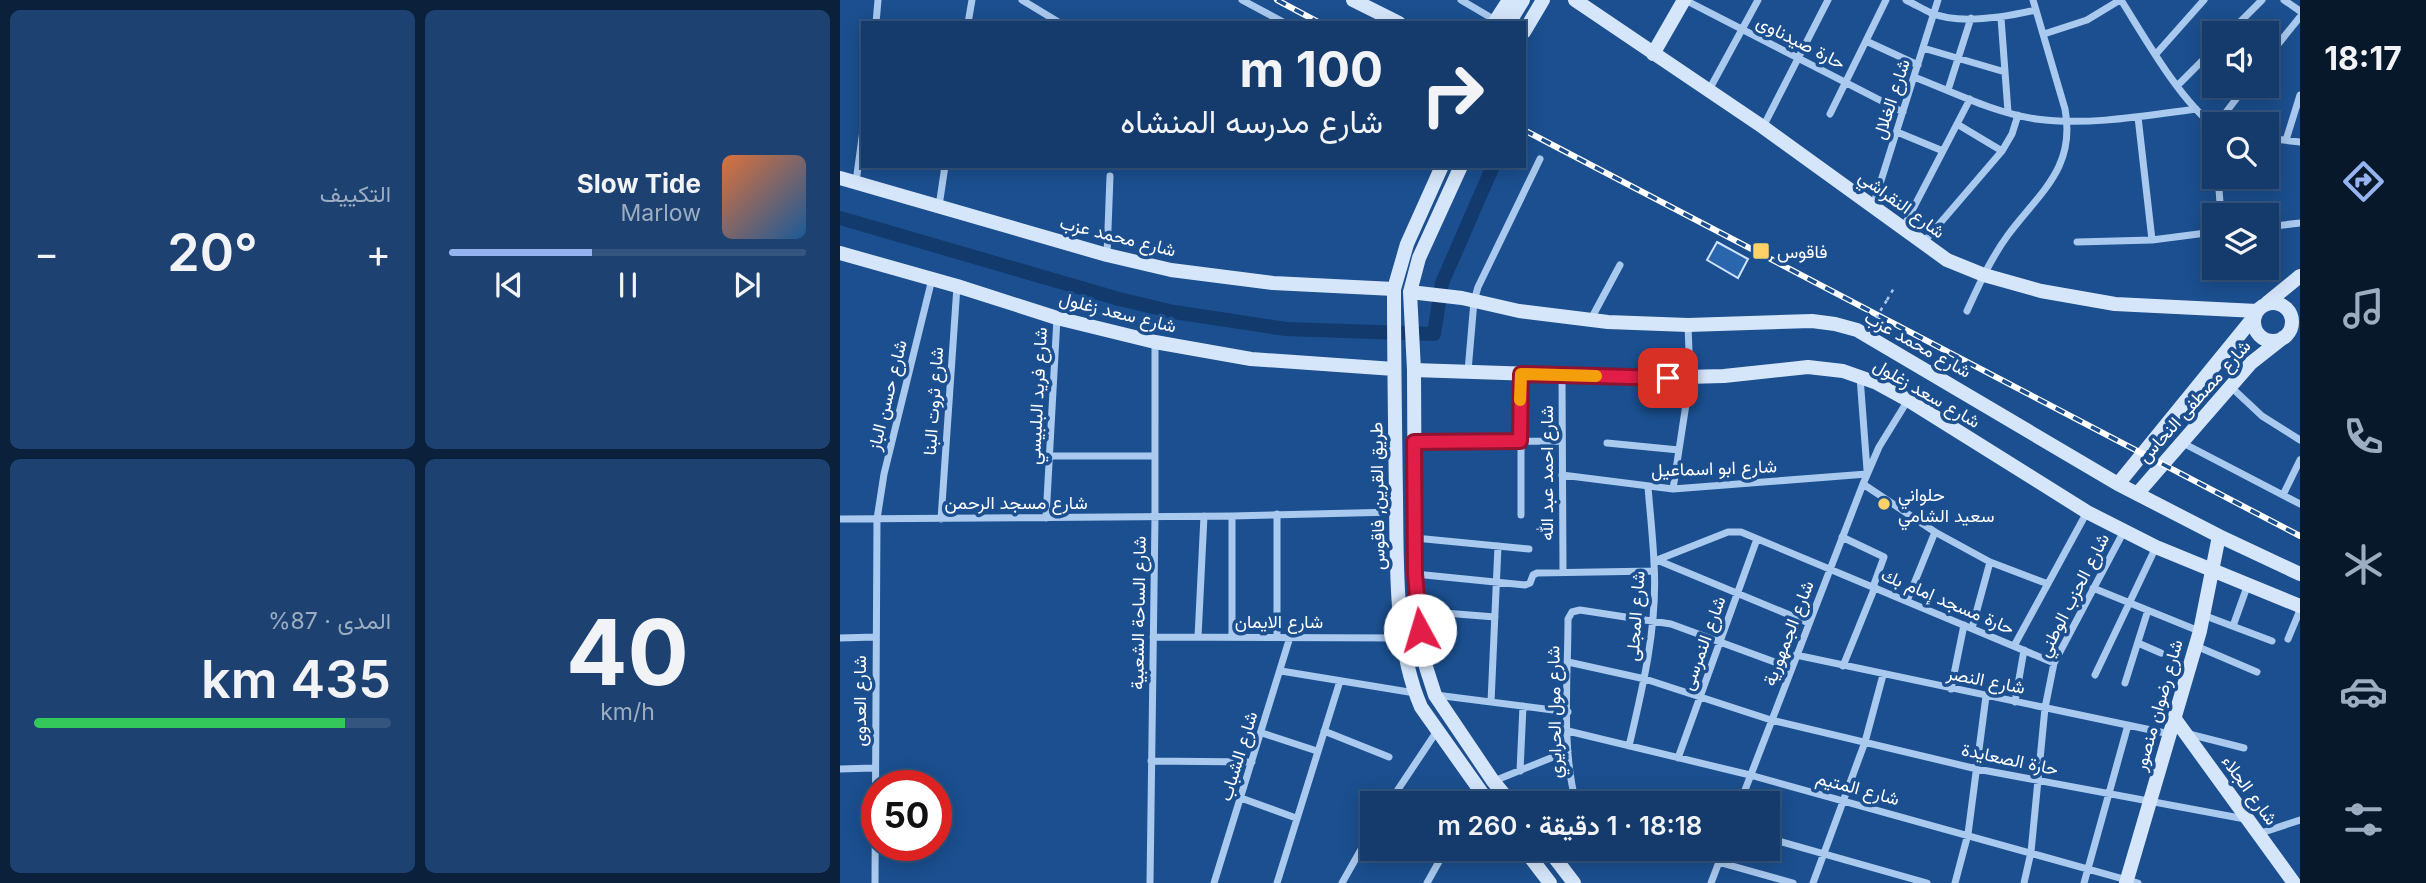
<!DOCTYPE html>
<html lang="ar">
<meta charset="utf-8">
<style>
:root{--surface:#143b6b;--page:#1d4271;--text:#f1f3f6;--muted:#9dadc1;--line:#33557e;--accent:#95b2f1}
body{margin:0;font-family:Inter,Vazirmatn,sans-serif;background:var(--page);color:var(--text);direction:rtl;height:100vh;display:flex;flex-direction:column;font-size:26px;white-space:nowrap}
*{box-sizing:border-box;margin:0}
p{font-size:23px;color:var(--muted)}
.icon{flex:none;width:38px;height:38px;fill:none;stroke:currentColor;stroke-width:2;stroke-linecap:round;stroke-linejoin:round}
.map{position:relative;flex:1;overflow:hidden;direction:ltr}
.panel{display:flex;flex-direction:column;gap:10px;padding:10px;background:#0b203b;width:840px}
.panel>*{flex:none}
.hud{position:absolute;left:21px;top:21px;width:665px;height:147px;border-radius:0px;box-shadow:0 4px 18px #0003,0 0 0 2px var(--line);direction:rtl;background:#143b6b;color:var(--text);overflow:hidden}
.buttons{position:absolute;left:1362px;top:21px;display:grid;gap:14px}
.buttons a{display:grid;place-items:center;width:77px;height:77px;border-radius:0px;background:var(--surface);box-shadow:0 4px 18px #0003,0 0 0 2px var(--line);font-size:35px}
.speed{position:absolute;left:21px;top:770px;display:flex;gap:14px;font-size:35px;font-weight:700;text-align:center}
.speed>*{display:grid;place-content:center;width:91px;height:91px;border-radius:50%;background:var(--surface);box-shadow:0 4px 18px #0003,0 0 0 2px var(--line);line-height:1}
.speed .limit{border:10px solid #d22;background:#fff;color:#111}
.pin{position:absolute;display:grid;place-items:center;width:60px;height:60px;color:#fff;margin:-30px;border-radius:14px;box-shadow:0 4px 10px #0006}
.me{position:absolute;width:77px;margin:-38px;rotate:354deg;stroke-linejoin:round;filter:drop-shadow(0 0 5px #0008)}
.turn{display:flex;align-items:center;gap:24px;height:147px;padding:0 28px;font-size:32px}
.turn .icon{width:91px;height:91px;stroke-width:2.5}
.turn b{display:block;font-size:49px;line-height:60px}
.big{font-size:52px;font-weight:600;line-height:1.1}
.panel .widget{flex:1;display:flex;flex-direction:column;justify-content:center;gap:10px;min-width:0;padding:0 24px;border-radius:10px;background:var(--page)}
.panel .dial{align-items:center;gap:0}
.dial b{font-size:91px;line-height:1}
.song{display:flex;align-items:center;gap:21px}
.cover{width:84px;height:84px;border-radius:10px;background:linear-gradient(135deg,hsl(20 70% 55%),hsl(210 70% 35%))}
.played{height:7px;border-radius:4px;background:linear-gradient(90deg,var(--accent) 40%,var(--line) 40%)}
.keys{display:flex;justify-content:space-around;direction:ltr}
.heat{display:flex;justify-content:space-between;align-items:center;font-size:38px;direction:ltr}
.charge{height:10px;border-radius:5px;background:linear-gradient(90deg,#34c759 87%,var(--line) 0)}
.panel .tiles{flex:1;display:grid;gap:10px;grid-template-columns:repeat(2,1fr)}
.trip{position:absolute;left:520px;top:791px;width:420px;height:70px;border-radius:0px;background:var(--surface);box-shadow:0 4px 18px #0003,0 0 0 2px var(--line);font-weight:600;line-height:70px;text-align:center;direction:rtl}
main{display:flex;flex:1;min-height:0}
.menu{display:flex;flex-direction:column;width:126px;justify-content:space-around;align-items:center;background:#08182b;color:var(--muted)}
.menu .icon{width:49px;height:49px}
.menu .current{color:var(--accent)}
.menu b{font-size:32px;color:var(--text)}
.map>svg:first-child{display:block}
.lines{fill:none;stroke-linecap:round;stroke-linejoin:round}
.canal{stroke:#123a6d;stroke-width:14}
.building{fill:#2a66ad;stroke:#cfe3fa;stroke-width:2}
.path{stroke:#a9c9ee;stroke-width:2.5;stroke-dasharray:3.5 5;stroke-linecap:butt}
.street{stroke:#a9c9ee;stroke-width:7}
.secondary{stroke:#d6e6fa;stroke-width:14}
.rail-casing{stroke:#fff;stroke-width:6}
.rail{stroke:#1b4f8f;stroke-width:3.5;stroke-dasharray:10;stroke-linecap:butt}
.path-bridge{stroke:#a9c9ee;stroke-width:2.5;stroke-dasharray:3.5 5;stroke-linecap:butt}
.route-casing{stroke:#92132f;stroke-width:18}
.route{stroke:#e11d48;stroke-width:12}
.slow{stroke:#f59e0b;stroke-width:12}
.poi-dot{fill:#ffd166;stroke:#1b4f8f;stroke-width:2.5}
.labels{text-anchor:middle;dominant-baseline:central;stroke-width:7;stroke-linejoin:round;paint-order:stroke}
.street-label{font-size:18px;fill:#fff;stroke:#1b4f8f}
.poi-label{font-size:18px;fill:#fff;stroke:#1b4f8f;text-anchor:start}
</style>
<main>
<nav class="menu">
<b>18:17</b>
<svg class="icon current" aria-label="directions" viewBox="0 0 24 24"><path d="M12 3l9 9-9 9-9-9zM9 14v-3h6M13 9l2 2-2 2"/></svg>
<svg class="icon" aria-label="music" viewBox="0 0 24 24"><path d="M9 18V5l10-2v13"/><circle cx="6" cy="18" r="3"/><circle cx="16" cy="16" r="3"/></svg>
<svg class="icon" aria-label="phone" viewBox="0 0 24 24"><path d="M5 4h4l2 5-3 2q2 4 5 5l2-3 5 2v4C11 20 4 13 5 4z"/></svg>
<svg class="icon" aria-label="climate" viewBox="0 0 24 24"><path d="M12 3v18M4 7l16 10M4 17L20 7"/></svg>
<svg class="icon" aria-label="car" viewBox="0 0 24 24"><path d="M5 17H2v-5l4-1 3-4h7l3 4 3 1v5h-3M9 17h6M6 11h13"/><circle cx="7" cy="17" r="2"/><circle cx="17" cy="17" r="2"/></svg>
<svg class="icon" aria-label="filters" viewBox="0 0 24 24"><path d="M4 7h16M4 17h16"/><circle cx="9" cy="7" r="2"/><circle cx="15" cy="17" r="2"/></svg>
</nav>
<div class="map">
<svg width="1460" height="883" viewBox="0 0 1460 883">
<rect width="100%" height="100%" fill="#1b4f8f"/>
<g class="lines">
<path class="canal" d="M0,218l279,81 55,13 112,17 148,5 8,-51 51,-117"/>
</g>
<path class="building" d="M877,242l31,17 -10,19 -31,-18z"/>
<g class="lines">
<path class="path" d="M1047,300l7,-12"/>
<path class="street" d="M182,0l38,23
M402,0l43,23
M621,0l34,20
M845,0l218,112
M1066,0c8,4 17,9 25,13 29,12 75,4 105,-3
M1281,0c24,38 58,99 93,126
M1444,0l16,11
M1161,18l7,94
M36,23l2,-23
M128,23l4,-23
M1389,33l33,-33
M1204,34l43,-14 33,-20
M1026,41l52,24
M1083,48l82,24
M1316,54l48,-54
M1426,59l34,-42
M1074,77c39,15 80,36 122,42 52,7 108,-3 160,-10
M1338,85l36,-36
M869,90l49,-90
M1108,90l23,-72
M990,114l56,-114
M1298,117l14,123
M1117,124l45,27
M1377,124l29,-38
M923,127l65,-127
M1057,132l46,19
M1426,138l34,4
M1446,140l14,-45
M1378,177l3,38
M16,182l7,-52
M99,206l6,-40
M1033,206l65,-206
M1426,227l34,-4
M1063,228l67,-129
M1237,242l75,-2 62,-8
M1083,243l79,-92 10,-17 6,-19
M267,255l3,-79
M1127,311c12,-26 24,-53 41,-76 32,-43 68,-67 57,-126l-32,-109
M751,319l29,-54
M628,371l6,-70 4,-14 62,-128
M681,374v141
M722,374l1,198
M1020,377l7,93
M1391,387l31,29 38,24
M574,442l148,-1
M1341,442l119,62
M767,443l72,7
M210,456h105
M722,475l111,14 194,-15
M1023,484l72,48 55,30 58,22
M833,489l17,-111 -2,-53
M1443,495l17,-35
M206,518l11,-200
M0,519l392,-3 164,-4
M101,519l16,-233
M1002,537l42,20 -11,30
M575,538l114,11
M817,560l71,-28h13l313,131
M817,560l152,63
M575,574l110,11 5,-2 3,-8 4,-2 117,-2
M1253,588l106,43
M1067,601l28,-69
M579,611l76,6
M1363,615l69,26
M1393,626l15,-42
M1132,628l18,-66
M313,637l251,1
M358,637l6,-121
M392,637v-121
M437,637v-123
M0,638l35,-1
M1448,639l12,-29
M1298,643l23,10
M1174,646l73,-134
M1356,646l61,26
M956,655l374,79
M728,662l77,17 126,41 206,49 268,50
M1003,666l32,-79
M441,671l134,22
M1255,675l61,-128
M1285,683l23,-73
M1111,689l13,-64
M596,695l132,17
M651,702l7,-156
M1175,702l9,-52
M484,731l65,26
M728,731l182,44 388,108
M422,733l55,18
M1349,734l55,14
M789,746c14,-59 29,-122 25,-183 -1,-25 -4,-51 -6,-76
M838,758l79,-219
M311,761l101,1
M0,769l35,-1
M680,771l3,-65
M654,781l74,-30
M401,798l55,20
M549,803l48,-72
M630,803l8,-14
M736,803c-15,-56 -8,-125 -8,-184l4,-7 8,-2 91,14 120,44
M900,803l123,-319 16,-37 29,-47
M1418,834l42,-14
M928,838l159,45
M878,862l75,21
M35,883l2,-364 7,-45 48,-195
M310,883l5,-366v-175
M374,883l76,-246
M437,883l63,-202
M502,883l30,-53
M587,883l19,-34
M871,883l13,-34
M973,883l52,-141 18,-67
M1115,883l13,-49 18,-138
M1184,883l7,-31 14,-144 9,-45 70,-132
M1244,883l44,-158"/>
<path class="secondary" d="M513,0l46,23
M735,0l188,127 184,133 37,15 57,16 74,13 142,7
M654,23l15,-23
M669,23l14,-23
M684,32l19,-32
M813,54l31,-54
M602,166l-35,78 -13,45c0,69 1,139 2,208 1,66 -2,148 25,210l68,96
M621,166l-42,92 -9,34 4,78 1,204 11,93 9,28 58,86 18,22
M0,178l267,77 64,15 102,13 121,6
M0,253l117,33 100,32 98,24 96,17 143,10
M570,292l52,6 57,13 89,11 80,3 124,-4 23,3 22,6 261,154 101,52 81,38
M1414 322a19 19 0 1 1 38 0a19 19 0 1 1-38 0Z
M1427,303l33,-27
M574,370l232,8 78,-2 84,-9 35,4 34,12 31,17 179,112 69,35 144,59
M1278,484l136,-167
M1297,494l114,-131 33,-26
M1335,719l119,164
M684,849l26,34
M708,849l26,34
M1286,883l74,-252 19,-95"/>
<defs>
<path id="rail" d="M437,0l43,23
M684,130l776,406"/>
</defs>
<use href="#rail" class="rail-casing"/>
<use href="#rail" class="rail"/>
<path class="path-bridge" d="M1036,318l11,-18"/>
</g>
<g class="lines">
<defs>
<path id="route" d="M580,630l-5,-56 -1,-132 106,-1 1,-67 147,4"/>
</defs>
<use href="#route" class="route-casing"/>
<use href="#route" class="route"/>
<path class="slow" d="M680,400l1,-26 75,2"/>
</g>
<g class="poi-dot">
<rect x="912" y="242" width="18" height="18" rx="3.5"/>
<circle cx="1044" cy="504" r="7"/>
</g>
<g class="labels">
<g class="street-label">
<text transform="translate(961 42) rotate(27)">حارة صيدناوى</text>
<text transform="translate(1051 99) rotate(-72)">شارع الغلال</text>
<text transform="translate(1062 204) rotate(36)">شارع النقراشي</text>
<text transform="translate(278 236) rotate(14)">شارع محمد عزب</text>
<text transform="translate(278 312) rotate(14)">شارع سعد زغلول</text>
<text transform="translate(1078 344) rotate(29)">شارع محمد عزب</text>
<text transform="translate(1087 393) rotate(30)">شارع سعد زغلول</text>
<text transform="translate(47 395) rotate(-76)">شارع حسن الباز</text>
<text transform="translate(197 396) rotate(-87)">شارع فريد البلبيسي</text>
<text transform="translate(93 401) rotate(-86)">شارع ثروت البنا</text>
<text transform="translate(1354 401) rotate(-48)">شارع مصطفى النحاس</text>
<text transform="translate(874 468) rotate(-2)">شارع ابو اسماعيل</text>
<text transform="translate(706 473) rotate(-90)">شارع احمد عبد الله</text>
<text transform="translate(537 496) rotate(-91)">طريق القرين, فاقوس</text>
<text x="176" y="502">شارع مسجد الرحمن</text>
<text transform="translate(1233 595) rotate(-63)">شارع الحزب الوطني</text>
<text transform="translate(1108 601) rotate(23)">حارة مسجد إمام بك</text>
<text transform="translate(298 613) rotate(-89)">شارع الساحة الشعبية</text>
<text transform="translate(795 616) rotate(-86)">شارع المجلى</text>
<text x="439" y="621">شارع الايمان</text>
<text transform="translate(948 633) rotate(-69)">شارع الجمهورية</text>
<text transform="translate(863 643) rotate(-70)">شارع النمرسى</text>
<text transform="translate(1146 680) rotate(11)">شارع النصر</text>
<text transform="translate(19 701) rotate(-90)">شارع العدوى</text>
<text transform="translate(1318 705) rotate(-74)">شارع رضوان منصور</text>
<text transform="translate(714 712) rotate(-91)">شارع مول الحرايري</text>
<text transform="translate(398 756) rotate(-73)">شارع الشباب</text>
<text transform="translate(1170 759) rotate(12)">حارة الصعايدة</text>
<text transform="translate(1018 788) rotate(15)">شارع المتيم</text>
<text transform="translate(1410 790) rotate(54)">شارع الجلاء</text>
</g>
<g class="poi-label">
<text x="937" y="251">فاقوس</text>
<text x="1058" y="494">حلواني<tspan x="1058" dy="21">سعيد الشامي</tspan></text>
</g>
</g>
</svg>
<div class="buttons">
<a><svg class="icon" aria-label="sound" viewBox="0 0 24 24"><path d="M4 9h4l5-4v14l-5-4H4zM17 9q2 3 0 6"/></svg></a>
<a><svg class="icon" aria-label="search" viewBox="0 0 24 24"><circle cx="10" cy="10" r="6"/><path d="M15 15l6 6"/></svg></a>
<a><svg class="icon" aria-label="layers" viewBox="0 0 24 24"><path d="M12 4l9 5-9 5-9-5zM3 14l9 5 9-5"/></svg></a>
</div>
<div class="speed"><div class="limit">50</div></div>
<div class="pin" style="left:828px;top:378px;background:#d93025"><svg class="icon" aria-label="arrive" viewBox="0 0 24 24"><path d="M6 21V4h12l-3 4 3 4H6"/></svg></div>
<svg class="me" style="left:580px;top:630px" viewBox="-20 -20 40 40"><circle r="19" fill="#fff"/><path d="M0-13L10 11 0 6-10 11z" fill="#e11d48"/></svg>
<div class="trip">18:18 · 1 دقيقة · 260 m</div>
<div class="hud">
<div class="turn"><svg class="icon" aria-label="right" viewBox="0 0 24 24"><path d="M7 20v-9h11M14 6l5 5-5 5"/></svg><div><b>100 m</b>شارع مدرسه المنشاه</div></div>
</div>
</div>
<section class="panel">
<div class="tiles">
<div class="widget">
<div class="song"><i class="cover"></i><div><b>Slow Tide</b><p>Marlow</p></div></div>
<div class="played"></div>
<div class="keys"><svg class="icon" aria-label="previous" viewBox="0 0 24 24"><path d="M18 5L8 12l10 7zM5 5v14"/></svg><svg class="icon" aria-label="pause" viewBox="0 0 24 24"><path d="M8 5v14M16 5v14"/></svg><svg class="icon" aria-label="next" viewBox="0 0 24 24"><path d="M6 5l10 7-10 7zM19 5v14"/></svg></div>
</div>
<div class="widget"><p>التكييف</p>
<div class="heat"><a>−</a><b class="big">20°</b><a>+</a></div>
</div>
<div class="widget dial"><b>40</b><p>km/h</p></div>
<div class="widget"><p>المدى · 87%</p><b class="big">435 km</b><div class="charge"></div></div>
</div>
</section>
</main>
